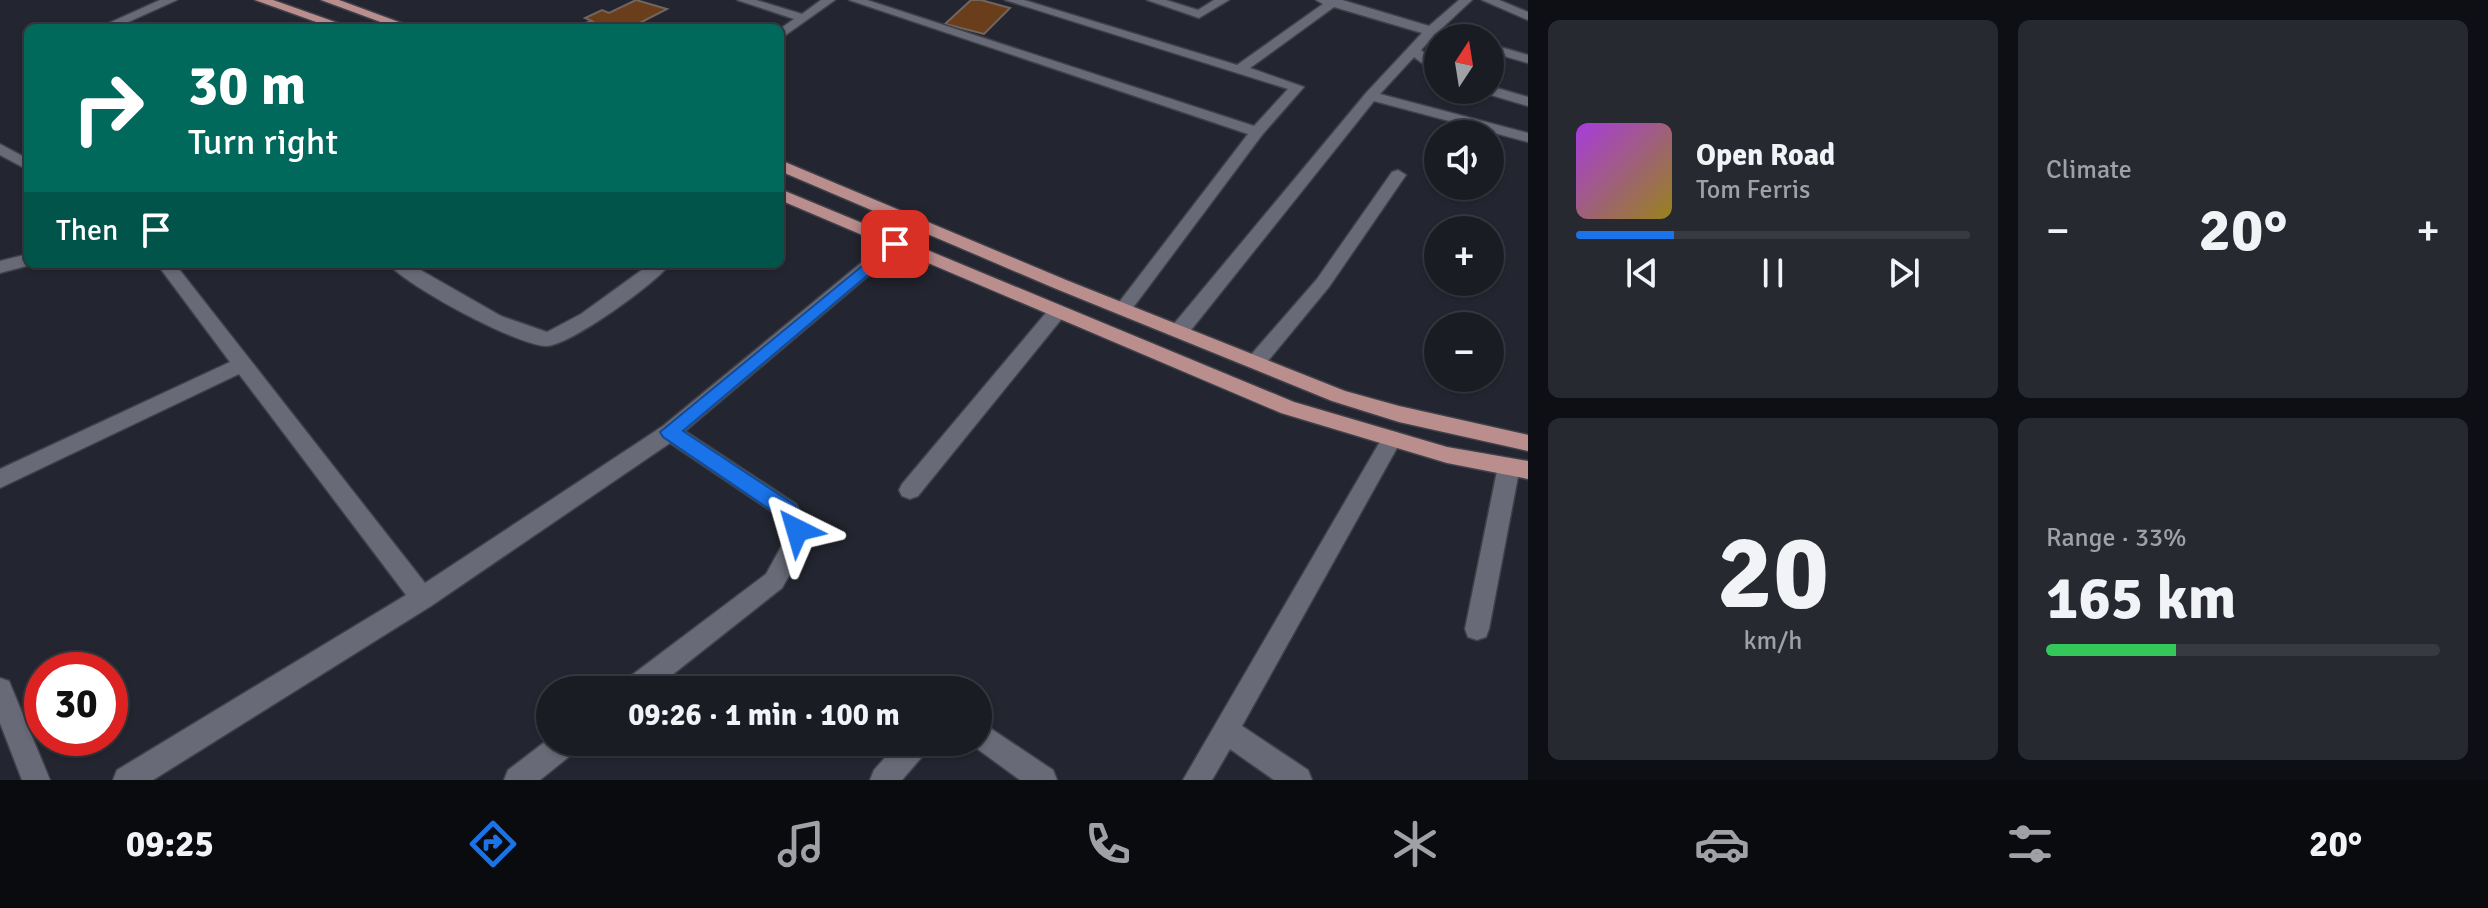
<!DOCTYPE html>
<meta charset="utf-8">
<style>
:root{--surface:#1a1c24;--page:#272931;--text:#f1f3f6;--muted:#9fa1a6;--line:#383a41;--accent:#1a73e8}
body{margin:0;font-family:Signika,sans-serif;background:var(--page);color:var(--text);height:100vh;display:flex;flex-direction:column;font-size:30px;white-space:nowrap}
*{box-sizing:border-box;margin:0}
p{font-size:26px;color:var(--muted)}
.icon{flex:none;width:44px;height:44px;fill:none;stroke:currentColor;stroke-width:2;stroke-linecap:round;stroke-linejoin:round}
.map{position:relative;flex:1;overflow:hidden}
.side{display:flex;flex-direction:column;gap:20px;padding:20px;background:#0e0f14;width:960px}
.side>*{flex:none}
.hud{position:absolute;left:24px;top:24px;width:760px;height:244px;border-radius:12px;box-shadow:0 2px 6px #0004,0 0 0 2px var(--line);background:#00695c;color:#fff;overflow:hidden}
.needle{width:52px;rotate:12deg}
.buttons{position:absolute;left:1424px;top:24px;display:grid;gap:16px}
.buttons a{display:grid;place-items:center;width:80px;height:80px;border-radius:50%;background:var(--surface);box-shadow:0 2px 6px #0004,0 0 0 2px var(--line);font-size:40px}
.speed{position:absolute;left:24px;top:652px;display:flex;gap:16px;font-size:40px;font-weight:700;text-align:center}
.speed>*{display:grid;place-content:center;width:104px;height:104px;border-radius:50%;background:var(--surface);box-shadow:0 2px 6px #0004,0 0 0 2px var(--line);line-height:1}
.speed .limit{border:12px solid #d22;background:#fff;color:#111}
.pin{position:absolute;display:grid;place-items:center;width:68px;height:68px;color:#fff;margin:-34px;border-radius:16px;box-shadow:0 4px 12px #0006}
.me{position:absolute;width:88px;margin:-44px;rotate:320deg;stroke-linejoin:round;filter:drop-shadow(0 0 6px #0008)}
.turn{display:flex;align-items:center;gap:28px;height:168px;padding:0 32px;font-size:36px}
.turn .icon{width:104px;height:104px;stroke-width:2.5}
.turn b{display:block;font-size:56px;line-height:68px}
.then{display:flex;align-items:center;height:76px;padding:0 32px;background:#0003;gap:16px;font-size:30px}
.big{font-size:60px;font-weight:700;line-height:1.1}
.side .card{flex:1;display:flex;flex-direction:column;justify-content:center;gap:12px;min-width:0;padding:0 28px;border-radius:12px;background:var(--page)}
.side .dial{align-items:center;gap:0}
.dial b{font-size:104px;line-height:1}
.song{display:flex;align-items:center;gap:24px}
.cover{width:96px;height:96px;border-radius:12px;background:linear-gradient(135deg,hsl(280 70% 55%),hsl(50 70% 35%))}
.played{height:8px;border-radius:4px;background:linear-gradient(90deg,var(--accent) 25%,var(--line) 25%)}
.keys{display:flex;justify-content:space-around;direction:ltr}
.heat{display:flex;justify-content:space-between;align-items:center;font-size:44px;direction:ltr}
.charge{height:12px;border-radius:6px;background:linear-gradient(90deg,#34c759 33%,var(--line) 0)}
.side .tiles{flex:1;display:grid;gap:20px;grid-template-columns:repeat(2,1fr)}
.trip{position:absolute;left:536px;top:676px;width:456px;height:80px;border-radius:40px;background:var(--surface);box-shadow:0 2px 6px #0004,0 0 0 2px var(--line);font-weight:700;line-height:80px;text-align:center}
.menu{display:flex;height:128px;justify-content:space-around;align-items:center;background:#0a0b0e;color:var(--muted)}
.menu .icon{width:56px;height:56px}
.menu .current{color:var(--accent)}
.menu b{font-size:36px;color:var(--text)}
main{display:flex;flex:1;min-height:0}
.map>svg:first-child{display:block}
.building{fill:#6b3e1b;stroke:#71655d;stroke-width:2}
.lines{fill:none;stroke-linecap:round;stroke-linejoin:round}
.minor-casing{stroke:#3f414a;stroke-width:3}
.major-casing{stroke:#3f414a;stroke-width:3}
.minor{fill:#686b77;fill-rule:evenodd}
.major{fill:#bb8e8e;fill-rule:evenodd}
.route{fill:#1a73e8;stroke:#114b97;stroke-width:2}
</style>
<main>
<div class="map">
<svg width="1528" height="780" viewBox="0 0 1528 780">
<rect width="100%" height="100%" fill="#232630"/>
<path class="building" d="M636,0l31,9 -37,19h-61l23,-7 -7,-3 17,-8 7,3z
M971,0h10l29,8 -26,26 -39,-10z"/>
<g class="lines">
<defs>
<path id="minor" d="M160,0h17l-62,28h-17z
M737,0h19l46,14 19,-14h14l-55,39v-10l14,-10z
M849,0h18l387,126 34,-37 -283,-89h19l213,65 86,-61 -7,-4h26l87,26 30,-26h13l-32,30 22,8 -28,-2 -13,14 17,14v11l-24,-18 -34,37 148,39v9l-154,-41 -187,234h-14l-2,-5 2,-5 193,-232 56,-60 -88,-26 -84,61 54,19 -42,48 -133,178 -6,2 -9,-6 3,-4 131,-171z
M1147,0h19l32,10 16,-10h15l-30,18z
M1482,0h17l29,12v8z
M1490,44l38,11v8l-38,-11z
M1490,86l38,11v9l-44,-13 -2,-3h8z
M0,144l28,15v11l-28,-15z
M1398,170l8,5 -77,112 -66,80h-14l-3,-5 3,-5 68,-78 75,-107z
M895,239l9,5 -3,4 -216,183 111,73 12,26 -4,19 -22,39 -129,102h-33l4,-9 142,-107 15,-27 5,-17 -6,-13 -110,-74 -239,163 -278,174h-40l4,-10 289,-175 -167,-221 -239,114v-19l230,-107 -73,-98h18l250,319 238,-157 226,-186z
M28,254v10h6l-34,9v-12z
M389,264h21l91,52 46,16 34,-18 69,-50h20c-15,20 -98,80 -123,82 -27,1 -141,-60 -158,-82z
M1057,306l7,2 2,4 -2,4 -146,180 -8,3 -8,-3 -3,-6 3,-6 148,-176z
M1392,431l7,2 3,6 -160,287 66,44 4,10h-38l-44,-31 -18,31h-29l202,-347z
M1509,458l8,2 3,6 -31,163 -3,8 -9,3 -9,-3 -3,-8 33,-163 3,-6z
M0,678l9,3 41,99h-28l-22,-57z
M978,720l75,50 4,10h-37l-52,-38h10z
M550,738v4h30l-4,9 -36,29h-36l4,-10z
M899,742h32l-4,9 -25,29h-32l4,-10z"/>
<path id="major" d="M255,0h18l79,28h-19z
M321,0h18l76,28h-18z
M780,160l286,120 279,111 54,15 129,29v16l-129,-29 -67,-21 -278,-113 -274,-117z
M780,189l514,213 153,45 81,14v18l-81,-16 -166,-50 -501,-213z"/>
</defs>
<use href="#minor" class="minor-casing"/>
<use href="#major" class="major-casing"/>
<use href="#minor" class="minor"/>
<use href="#major" class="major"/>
</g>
<path class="route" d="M895,239l8,5 -2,3 -218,184 112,74 12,25 -3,6 -7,2 -8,-2 -8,-19 -118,-80 -3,-5z"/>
</svg>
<div class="buttons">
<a><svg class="needle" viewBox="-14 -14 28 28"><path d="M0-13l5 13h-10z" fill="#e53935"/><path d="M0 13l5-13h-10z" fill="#9fa1a6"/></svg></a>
<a><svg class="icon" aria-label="sound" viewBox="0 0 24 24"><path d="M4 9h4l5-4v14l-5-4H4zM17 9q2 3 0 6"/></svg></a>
<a>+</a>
<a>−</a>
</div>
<div class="speed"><div class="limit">30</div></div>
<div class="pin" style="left:895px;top:244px;background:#d93025"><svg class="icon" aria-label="arrive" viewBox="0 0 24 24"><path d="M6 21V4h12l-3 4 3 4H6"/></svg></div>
<svg class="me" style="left:797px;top:530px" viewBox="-20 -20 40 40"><path d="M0-17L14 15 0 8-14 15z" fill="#1a73e8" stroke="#fff" stroke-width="4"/></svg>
<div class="trip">09:26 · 1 min · 100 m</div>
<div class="hud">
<div class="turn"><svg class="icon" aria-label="right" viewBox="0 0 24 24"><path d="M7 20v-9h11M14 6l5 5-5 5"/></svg><div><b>30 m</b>Turn right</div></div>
<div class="then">Then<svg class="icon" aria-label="arrive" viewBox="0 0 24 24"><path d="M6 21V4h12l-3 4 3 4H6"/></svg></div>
</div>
</div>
<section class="side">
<div class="tiles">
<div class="card">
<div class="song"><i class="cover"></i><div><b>Open Road</b><p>Tom Ferris</p></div></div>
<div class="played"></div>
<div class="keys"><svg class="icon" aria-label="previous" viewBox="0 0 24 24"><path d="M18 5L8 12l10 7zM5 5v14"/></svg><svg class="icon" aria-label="pause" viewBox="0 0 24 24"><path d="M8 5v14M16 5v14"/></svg><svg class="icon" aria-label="next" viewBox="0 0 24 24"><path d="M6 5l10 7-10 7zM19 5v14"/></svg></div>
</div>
<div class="card"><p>Climate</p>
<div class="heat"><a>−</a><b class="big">20°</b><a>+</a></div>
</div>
<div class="card dial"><b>20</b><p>km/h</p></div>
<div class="card"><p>Range · 33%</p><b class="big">165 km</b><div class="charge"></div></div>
</div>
</section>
</main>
<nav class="menu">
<b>09:25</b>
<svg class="icon current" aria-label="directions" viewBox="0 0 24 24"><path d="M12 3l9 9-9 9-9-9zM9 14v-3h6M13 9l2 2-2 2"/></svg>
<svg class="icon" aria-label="music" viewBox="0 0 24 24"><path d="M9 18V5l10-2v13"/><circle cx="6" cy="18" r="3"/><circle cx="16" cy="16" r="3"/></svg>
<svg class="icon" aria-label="phone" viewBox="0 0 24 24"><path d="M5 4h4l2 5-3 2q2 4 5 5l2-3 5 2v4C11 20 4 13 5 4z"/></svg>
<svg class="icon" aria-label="climate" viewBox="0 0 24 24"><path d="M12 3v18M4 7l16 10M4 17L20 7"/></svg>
<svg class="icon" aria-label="car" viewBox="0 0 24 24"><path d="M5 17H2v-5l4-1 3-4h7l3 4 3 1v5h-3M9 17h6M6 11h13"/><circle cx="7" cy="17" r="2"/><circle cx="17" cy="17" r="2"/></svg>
<svg class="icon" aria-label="filters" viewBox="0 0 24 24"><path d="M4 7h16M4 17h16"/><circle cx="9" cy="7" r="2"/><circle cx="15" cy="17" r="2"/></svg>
<b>20°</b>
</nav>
